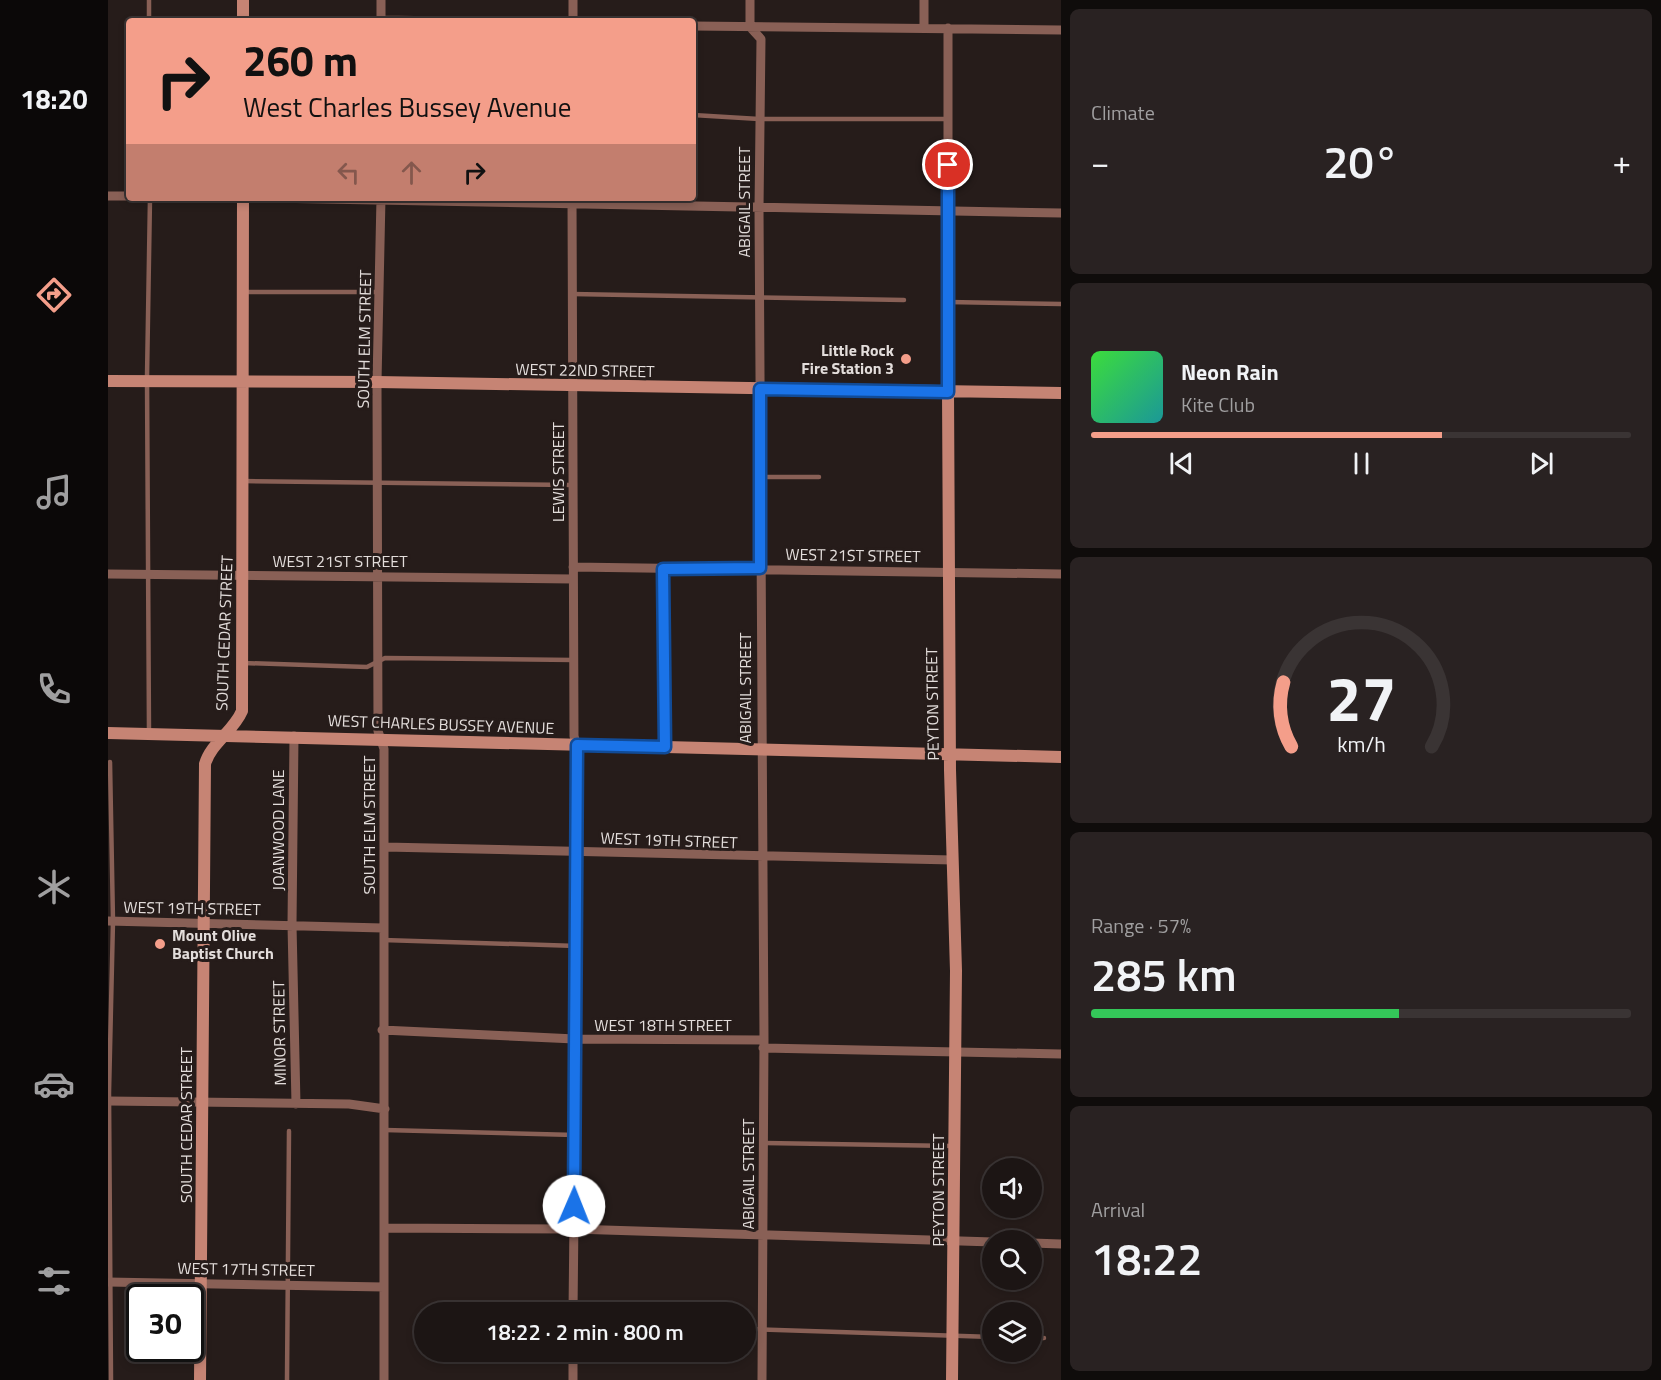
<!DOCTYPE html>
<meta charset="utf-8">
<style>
:root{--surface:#1c1514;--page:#292222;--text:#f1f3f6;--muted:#a09fa0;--line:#3a3434;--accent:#f49e8a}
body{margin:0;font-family:"Titillium Web",sans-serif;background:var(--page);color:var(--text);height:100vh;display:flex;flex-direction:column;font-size:22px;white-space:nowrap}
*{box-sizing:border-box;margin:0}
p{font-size:20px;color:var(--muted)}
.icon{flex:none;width:33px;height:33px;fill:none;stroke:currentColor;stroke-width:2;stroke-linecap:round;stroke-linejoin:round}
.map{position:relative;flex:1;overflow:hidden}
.sheet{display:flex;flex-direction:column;gap:9px;padding:9px;background:#0f0c0b;width:600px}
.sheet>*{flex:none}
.banner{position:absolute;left:18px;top:18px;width:570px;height:183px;border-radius:6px;box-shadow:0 3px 9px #0003,0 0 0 2px var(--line);background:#f49e8a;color:#111;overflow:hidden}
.controls{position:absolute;left:874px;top:1158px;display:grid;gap:12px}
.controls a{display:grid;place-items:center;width:60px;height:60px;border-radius:50%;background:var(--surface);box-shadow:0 3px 9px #0003,0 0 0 2px var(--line);font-size:30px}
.speed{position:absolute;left:18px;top:1284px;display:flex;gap:12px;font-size:30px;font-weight:700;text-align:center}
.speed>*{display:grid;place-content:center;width:78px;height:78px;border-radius:50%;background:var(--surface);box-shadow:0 3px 9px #0003,0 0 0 2px var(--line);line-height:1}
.speed .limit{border:3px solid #111;border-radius:9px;background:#fff;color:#111}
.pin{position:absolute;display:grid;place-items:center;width:51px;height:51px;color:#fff;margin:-26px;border:3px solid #fff;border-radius:50%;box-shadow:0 2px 6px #0007}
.me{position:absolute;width:66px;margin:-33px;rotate:1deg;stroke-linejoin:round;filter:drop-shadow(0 0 4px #0008)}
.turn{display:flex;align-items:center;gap:21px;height:126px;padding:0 18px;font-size:27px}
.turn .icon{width:78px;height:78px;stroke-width:2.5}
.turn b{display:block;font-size:42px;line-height:51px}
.lanes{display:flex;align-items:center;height:57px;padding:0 18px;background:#0003;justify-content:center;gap:30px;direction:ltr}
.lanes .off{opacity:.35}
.big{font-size:45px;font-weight:600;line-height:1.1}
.sheet .tile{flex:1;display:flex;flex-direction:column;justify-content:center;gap:9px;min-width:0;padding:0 21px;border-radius:9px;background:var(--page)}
.sheet .dial{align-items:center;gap:0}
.dial svg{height:156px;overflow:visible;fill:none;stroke:var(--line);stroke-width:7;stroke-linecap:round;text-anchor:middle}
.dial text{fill:var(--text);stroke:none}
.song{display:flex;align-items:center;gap:18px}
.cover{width:72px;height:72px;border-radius:9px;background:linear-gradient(135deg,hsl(120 70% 55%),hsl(180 70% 35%))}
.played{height:6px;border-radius:3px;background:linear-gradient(90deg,var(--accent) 65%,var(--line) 65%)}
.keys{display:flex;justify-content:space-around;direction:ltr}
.heat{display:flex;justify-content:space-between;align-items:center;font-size:33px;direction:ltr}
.charge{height:9px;border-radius:4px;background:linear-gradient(90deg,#34c759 57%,var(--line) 0)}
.trip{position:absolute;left:306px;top:1302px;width:342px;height:60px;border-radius:30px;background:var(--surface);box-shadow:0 3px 9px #0003,0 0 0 2px var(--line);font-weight:600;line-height:60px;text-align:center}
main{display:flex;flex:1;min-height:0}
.tabs{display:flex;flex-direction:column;width:108px;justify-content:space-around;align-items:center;background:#0b0808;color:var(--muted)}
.tabs .icon{width:42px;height:42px}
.tabs .current{color:var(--accent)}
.tabs b{font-size:27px;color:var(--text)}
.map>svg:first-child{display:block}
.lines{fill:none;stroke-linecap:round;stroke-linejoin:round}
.lane{stroke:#896056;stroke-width:4.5}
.street{stroke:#896056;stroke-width:9}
.secondary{stroke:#c68474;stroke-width:12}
.route-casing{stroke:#114b97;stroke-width:15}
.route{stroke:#1a73e8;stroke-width:10}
.poi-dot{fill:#f49e8a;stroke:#261c1a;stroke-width:2}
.labels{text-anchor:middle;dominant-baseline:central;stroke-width:6;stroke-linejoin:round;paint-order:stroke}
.street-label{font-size:16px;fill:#e3dddb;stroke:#261c1a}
.poi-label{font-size:16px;font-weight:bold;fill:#e3dddb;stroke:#261c1a;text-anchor:end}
</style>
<main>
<nav class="tabs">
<b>18:20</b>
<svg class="icon current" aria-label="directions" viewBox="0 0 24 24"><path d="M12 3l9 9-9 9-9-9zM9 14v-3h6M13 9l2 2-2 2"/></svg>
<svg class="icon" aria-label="music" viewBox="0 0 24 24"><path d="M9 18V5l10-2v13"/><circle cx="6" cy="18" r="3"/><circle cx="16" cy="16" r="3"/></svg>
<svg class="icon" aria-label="phone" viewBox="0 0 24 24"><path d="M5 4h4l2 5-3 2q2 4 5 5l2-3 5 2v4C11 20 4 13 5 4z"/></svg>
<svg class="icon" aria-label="climate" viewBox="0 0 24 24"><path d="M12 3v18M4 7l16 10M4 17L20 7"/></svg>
<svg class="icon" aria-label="car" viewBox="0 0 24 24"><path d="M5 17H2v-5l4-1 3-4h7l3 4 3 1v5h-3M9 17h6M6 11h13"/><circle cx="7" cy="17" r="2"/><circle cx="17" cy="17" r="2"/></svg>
<svg class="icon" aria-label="filters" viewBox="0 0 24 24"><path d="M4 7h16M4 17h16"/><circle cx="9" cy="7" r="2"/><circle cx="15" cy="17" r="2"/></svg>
</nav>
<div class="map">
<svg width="953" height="1380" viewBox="0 0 953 1380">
<rect width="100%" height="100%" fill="#261c1a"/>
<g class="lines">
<path class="lane" d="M41,0v21
M585,115l66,4h189
M135,292h136
M464,294l332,6
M840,302l113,2
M652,477h59
M135,481l329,4
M555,569l2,178
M135,663l124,4 18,-9 189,2
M41,732l-2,-355 3,-179
M2,762l3,159 -4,172 2,287
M275,940l194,6
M277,1130l190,5
M656,1143l190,3
M638,1329l247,8
M924,1338h12
M179,1380l2,-249"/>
<path class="street" d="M273,0v21
M465,0v21
M642,0v27l11,12 -2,169 5,832 -2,340
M273,20l68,1
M585,26l368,4
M816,28v-28
M0,196h21
M161,198l792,15
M273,198l-4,184 1,349 6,18v631
M464,198l2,538 5,19 -6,557
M840,391v-363
M465,567l488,7
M0,574l465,5
M186,736l-2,189 4,179
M277,847l568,13
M0,921l275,7
M274,1030l193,9 189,1
M655,1048l298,6
M0,1101l241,3 36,5
M277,1228l188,1 420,13
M924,1243l29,1
M0,1282l276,5
M465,1352v28"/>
<path class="secondary" d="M135,21v-21
M0,381l269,1 684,11
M840,391l2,379 6,201 -4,409
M0,733l953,24
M92,1380l5,-616c6,-21 28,-32 37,-53l1,-513"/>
</g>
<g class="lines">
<defs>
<path id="route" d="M466,1206l3,-461 88,2 -2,-178 97,-1v-179l188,3v-227"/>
</defs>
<use href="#route" class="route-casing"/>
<use href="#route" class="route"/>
</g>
<g class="poi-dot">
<circle cx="798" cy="359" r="6"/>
<circle cx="52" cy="944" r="6"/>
</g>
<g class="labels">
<g class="street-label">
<text transform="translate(636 202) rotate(-90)">ABIGAIL STREET</text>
<text transform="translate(256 339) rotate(-89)">SOUTH ELM STREET</text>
<text transform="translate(477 370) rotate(1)">WEST 22ND STREET</text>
<text transform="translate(450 472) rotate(-90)">LEWIS STREET</text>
<text transform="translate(745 555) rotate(1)">WEST 21ST STREET</text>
<text x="232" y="561">WEST 21ST STREET</text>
<text transform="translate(116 633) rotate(-88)">SOUTH CEDAR STREET</text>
<text transform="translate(637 688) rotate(-90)">ABIGAIL STREET</text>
<text transform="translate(824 704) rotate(-91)">PEYTON STREET</text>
<text transform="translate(333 724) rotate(2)">WEST CHARLES BUSSEY AVENUE</text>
<text transform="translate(261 825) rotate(-90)">SOUTH ELM STREET</text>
<text transform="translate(170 830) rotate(-90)">JOANWOOD LANE</text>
<text transform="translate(561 840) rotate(2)">WEST 19TH STREET</text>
<text transform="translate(84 908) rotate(1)">WEST 19TH STREET</text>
<text x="555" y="1025">WEST 18TH STREET</text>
<text transform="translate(171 1033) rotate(-91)">MINOR STREET</text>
<text transform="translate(78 1125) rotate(-90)">SOUTH CEDAR STREET</text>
<text transform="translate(640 1174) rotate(-90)">ABIGAIL STREET</text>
<text transform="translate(830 1190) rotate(-90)">PEYTON STREET</text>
<text transform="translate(138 1269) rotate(1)">WEST 17TH STREET</text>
</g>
<g class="poi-label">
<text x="786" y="350">Little Rock<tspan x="786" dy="18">Fire Station 3</tspan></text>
<text x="64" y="935" text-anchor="start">Mount Olive<tspan x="64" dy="18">Baptist Church</tspan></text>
</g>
</g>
</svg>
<div class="controls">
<a><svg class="icon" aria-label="sound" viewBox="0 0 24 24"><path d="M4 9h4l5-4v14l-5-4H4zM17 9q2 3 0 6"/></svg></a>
<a><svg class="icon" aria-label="search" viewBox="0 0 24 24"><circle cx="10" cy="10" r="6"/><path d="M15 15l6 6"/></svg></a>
<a><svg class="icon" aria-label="layers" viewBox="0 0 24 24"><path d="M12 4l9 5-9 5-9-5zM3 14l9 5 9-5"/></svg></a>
</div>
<div class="speed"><div class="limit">30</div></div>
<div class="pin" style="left:840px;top:165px;background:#d93025"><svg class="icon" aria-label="arrive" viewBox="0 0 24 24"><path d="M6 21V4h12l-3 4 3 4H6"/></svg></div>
<svg class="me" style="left:466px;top:1206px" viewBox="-20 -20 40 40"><circle r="19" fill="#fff"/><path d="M0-13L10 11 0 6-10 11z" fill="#1a73e8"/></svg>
<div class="trip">18:22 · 2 min · 800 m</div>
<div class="banner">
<div class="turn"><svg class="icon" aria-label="right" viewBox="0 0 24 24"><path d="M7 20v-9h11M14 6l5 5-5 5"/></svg><div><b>260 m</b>West Charles Bussey Avenue</div></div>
<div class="lanes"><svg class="icon off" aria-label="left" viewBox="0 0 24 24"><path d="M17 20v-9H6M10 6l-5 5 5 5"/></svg><svg class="icon off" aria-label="ahead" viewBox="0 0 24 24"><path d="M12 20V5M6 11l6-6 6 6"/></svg><svg class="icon" aria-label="right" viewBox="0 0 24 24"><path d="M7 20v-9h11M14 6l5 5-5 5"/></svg></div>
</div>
</div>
<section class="sheet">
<div class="tile"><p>Climate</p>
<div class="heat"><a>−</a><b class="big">20°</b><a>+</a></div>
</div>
<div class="tile">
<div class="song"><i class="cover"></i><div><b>Neon Rain</b><p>Kite Club</p></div></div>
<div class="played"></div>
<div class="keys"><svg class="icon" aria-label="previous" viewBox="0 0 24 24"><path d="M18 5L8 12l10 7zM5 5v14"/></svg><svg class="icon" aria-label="pause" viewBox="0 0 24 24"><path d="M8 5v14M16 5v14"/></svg><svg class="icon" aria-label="next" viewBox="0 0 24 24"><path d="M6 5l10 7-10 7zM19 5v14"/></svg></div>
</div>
<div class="tile dial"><svg viewBox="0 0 100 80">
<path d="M14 69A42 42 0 1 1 86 69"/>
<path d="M14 69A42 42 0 0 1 10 36" stroke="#f49e8a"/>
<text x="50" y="56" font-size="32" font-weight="700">27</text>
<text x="50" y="72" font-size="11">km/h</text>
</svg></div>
<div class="tile"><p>Range · 57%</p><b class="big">285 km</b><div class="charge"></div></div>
<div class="tile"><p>Arrival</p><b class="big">18:22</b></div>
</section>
</main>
